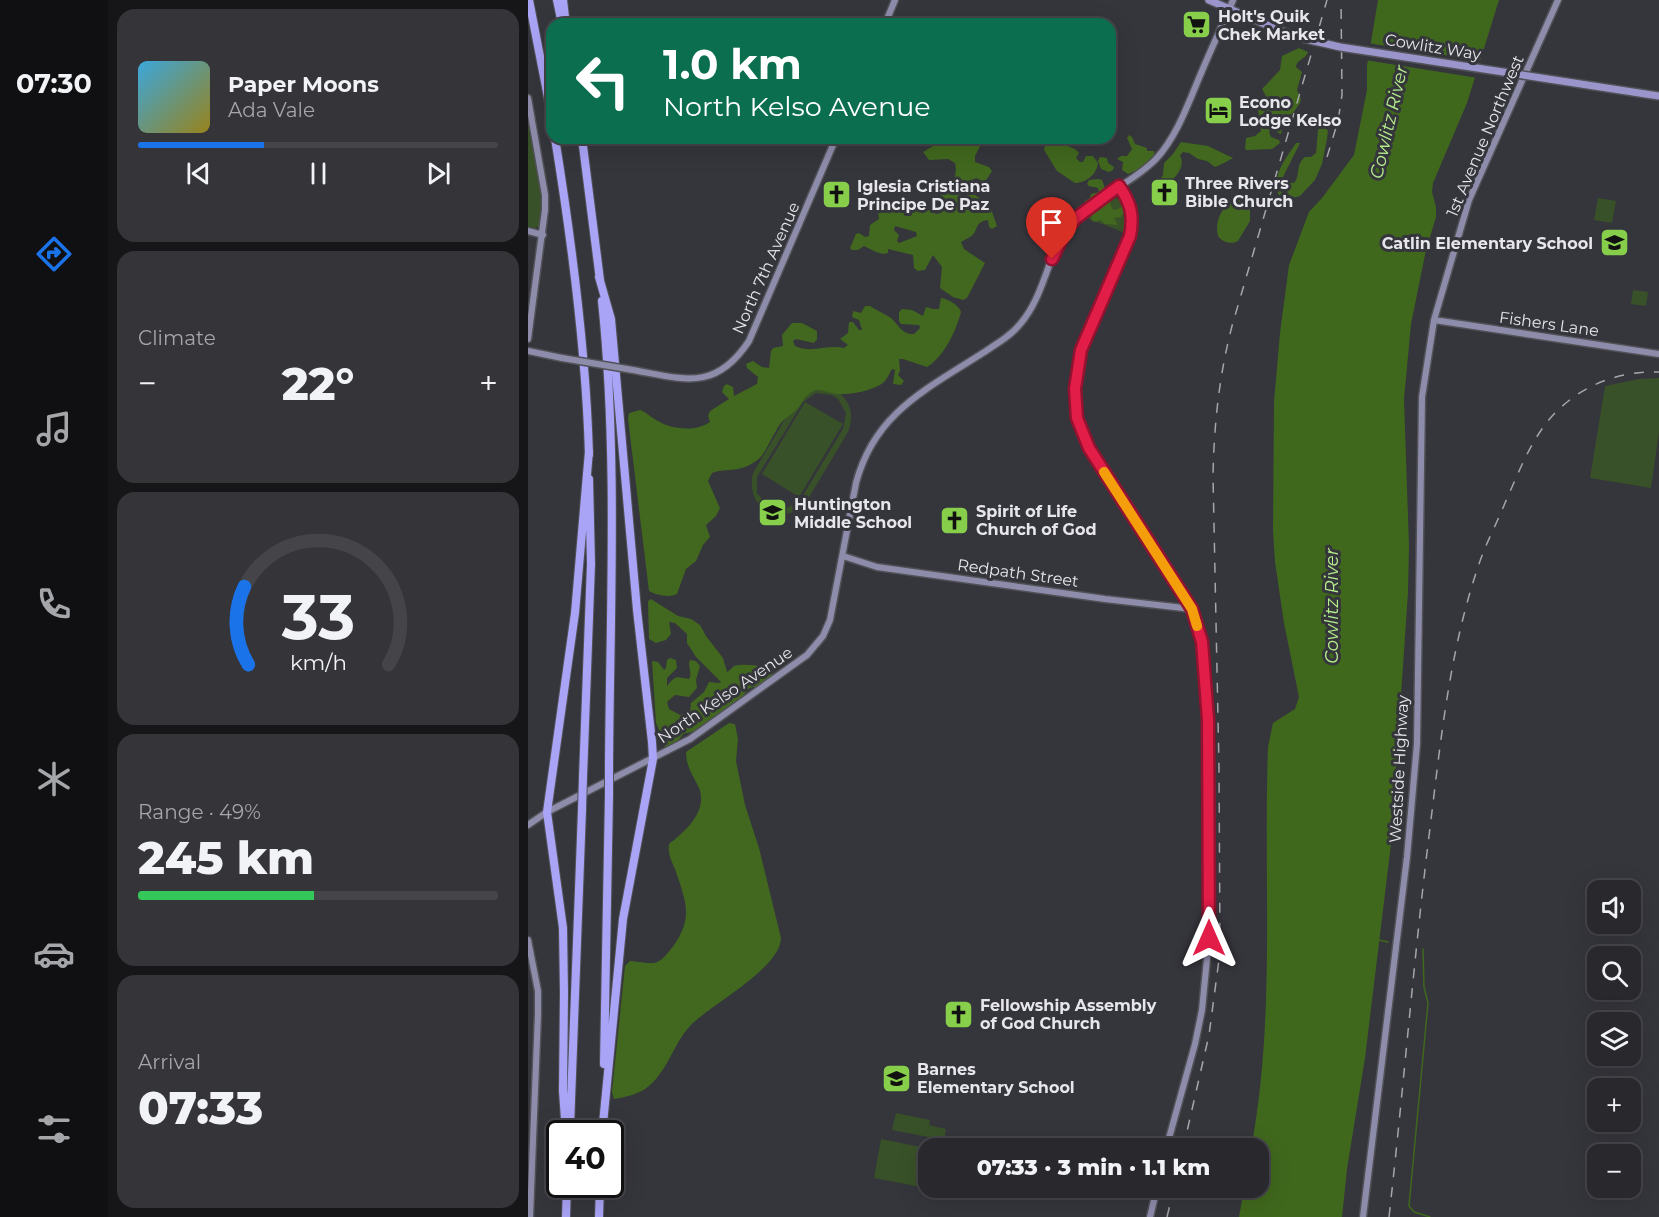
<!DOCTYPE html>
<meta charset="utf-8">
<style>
:root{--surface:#28282d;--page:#343439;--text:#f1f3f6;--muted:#a5a6aa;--line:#444449;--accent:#1a73e8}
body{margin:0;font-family:Montserrat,sans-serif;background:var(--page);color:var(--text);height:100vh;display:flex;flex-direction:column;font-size:22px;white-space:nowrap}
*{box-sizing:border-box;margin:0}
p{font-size:20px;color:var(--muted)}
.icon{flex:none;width:33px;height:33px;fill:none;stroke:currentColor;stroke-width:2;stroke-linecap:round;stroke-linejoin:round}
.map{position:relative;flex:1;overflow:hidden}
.drawer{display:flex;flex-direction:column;gap:9px;padding:9px;background:#161619;width:420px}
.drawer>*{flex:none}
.guide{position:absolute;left:18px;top:18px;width:570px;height:126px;border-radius:18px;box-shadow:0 6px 24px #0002,0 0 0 2px var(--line);background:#0b6e4f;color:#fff;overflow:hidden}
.tools{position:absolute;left:1059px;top:880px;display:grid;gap:12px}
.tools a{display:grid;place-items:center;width:54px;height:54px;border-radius:12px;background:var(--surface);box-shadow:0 6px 24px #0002,0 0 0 2px var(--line);font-size:30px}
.speed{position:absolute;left:18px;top:1120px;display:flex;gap:12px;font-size:30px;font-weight:700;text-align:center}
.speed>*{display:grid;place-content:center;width:78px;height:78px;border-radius:50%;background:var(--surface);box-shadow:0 6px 24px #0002,0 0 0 2px var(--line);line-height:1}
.speed .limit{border:3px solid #111;border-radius:9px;background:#fff;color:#111}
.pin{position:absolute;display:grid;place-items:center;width:51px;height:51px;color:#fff;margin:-62px -26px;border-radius:50% 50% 50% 0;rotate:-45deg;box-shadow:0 0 6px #0007}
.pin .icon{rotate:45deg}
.me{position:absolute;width:66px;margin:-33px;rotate:0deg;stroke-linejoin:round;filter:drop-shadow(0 0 4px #0008)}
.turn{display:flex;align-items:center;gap:21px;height:126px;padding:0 18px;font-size:27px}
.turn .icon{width:78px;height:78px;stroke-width:2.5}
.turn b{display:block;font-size:42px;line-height:51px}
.big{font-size:45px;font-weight:800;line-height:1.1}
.drawer .widget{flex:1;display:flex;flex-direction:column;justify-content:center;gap:9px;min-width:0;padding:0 21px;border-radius:18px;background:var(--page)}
.drawer .dial{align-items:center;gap:0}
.dial svg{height:156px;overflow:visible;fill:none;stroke:var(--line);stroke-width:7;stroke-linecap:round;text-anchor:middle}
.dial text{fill:var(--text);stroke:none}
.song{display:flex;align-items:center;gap:18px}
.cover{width:72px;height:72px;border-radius:9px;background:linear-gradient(135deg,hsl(200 70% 55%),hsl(50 70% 35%))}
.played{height:6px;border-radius:3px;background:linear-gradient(90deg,var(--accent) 35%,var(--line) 35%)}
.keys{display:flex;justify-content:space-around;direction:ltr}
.heat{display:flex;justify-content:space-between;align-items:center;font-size:33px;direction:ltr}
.charge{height:9px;border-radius:4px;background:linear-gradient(90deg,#34c759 49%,var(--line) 0)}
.trip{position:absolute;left:390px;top:1138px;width:351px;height:60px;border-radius:18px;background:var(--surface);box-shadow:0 6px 24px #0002,0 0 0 2px var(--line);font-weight:800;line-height:60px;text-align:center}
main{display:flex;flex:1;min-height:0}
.menu{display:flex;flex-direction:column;width:108px;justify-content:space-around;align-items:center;background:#101012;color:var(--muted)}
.menu .icon{width:42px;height:42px}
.menu .on{color:var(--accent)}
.menu b{font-size:27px;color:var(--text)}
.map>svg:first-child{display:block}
.green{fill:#395128;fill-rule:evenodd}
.forest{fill:#41681e;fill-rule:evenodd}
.water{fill:#40681d}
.pier{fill:#35353c}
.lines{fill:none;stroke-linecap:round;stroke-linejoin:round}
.stream{stroke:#40681d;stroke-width:1.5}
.secondary-casing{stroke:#515157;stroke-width:9}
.primary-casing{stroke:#515157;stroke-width:10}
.highway-casing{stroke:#515157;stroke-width:10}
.secondary{stroke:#8e8cab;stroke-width:6}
.primary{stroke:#9a96cc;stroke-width:7}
.highway{stroke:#aaa4f7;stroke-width:8}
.rail{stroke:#a5a5ab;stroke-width:1.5;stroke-dasharray:10 10;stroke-linecap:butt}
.secondary-bridge-casing{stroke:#515157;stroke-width:9;stroke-linecap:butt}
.primary-bridge-casing{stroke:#515157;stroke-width:10;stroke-linecap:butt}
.highway-bridge-casing{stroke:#515157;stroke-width:10;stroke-linecap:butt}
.secondary-bridge{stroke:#8e8cab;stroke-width:6}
.primary-bridge{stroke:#9a96cc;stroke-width:7}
.highway-bridge{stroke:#aaa4f7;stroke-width:8}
.route-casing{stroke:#92132f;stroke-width:15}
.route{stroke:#e11d48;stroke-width:10}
.slow{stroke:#f59e0b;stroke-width:10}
.labels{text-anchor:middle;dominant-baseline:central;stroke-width:6;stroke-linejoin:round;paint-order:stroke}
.poi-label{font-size:16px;font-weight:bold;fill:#e6e6eb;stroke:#35353c;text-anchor:start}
.street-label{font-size:16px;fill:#e6e6eb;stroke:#35353c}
.water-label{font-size:18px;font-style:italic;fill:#b6f08c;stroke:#35353c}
</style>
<main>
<nav class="menu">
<b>07:30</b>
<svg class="icon on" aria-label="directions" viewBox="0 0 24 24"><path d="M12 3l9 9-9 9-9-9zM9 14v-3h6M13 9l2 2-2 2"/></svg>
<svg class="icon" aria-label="music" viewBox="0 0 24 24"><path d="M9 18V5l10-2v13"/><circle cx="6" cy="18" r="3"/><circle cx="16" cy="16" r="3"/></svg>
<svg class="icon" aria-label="phone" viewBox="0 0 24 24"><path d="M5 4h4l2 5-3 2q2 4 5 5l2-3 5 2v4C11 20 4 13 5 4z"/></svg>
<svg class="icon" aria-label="climate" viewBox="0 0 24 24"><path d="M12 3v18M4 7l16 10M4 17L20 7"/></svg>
<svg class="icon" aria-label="car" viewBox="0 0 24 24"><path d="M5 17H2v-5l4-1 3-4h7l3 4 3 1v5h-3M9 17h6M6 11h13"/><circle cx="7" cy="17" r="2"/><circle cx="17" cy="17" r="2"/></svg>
<svg class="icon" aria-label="filters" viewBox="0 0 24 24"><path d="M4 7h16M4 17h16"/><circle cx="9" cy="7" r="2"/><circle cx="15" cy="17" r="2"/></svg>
</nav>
<section class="drawer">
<div class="widget">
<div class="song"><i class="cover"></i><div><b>Paper Moons</b><p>Ada Vale</p></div></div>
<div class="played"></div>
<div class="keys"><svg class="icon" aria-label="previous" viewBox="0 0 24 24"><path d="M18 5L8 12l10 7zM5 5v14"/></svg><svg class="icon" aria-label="pause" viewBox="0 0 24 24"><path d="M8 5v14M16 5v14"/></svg><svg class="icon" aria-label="next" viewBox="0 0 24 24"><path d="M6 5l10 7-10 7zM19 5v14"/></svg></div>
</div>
<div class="widget"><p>Climate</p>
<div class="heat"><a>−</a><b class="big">22°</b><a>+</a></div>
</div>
<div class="widget dial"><svg viewBox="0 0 100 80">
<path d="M14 69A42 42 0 1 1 86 69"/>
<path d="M14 69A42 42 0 0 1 12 29" stroke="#1a73e8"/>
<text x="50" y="56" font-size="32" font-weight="700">33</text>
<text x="50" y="72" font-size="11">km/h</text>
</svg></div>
<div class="widget"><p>Range · 49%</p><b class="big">245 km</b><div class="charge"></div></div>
<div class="widget"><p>Arrival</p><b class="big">07:33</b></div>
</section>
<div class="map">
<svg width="1131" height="1217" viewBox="0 0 1131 1217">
<rect width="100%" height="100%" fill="#35353c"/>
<path class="green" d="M0,114c4,23 20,94 12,112l-5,2 -7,-1z
M588,198c14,5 12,23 9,35l-38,-15z
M1070,198l18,3 -4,22 -18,-3z
M1105,290l15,2 -2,14 -15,-2z
M1131,378v54l-8,56 -61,-10 15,-92 34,-7z
M305,389c17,10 22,24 15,43l-43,72c-27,24 -60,4 -52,-31l44,-74 7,-7zM288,393l16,2 6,4 8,14 -3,16 -44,73 -15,7 -16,-3 -11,-13v-16l46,-75z
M277,402l38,22 -44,73 -37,-23z
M368,1113l34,7 -1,5 17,4 -2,11 -52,-10z
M353,1139l49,10h-2v39l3,1 -57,-11z"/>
<path class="forest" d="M771,48l9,4c-2,7 -11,7 -12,15l6,5 -5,18 4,9 -1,4 -7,10 -9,5 -3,16 -10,-4 -2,2 2,5 8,3 1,3 -8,6 -25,1 -2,-1 1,-11 9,-2 6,-5 -3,-21 8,-8 1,-4 -5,-9 18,-19 2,-14z
M793,127h4l3,4 -1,8 -5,25 -7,16 -15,16 -12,3 -8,-2c-11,-18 6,-39 16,-54h4l-17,34 2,5 9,1c7,-8 1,-18 11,-26h6l5,-4 2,-23z
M601,135l3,2 3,7 12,4v3h7l1,6 -13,11 -14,6 -6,-4 1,-8 -6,-3 4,-3h6l5,-7 -5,-11z
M411,138h68l-11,7 -13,-5 -8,16v6l14,5 3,4 -7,11 -9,-4 -4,2 3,15 15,11 7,20 -5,3 -3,-2 -1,-7c-15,2 -9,12 -18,17 -3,2 -6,3 -9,5l3,7 21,14 -18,35 -4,2 -10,-3 -13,-9 2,-21 -9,-12 -8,15 -7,1 -4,-3 -1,-13 -25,-6v4l-5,1 -7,-2 -12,-6 -6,4h-6l-2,-2 6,-14 3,-1 6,4 4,-1 1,-11 9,-6 -1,-8 6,-5 7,3 9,-2 25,4 4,-1 7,4 5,-1 1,-5 -4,-8 1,-4c13,-4 19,-21 16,-33l-7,-4 -19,1 -6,-8 12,-7zM367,226l21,6 1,4 -18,7 -2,-2 2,-6 -5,-5z
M653,142l27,4 25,12c-3,2 -15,8 -18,9l-8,-6 -9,-2 -9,-6 -6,-1 -3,3c7,15 -8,23 -16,35l-4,1 -4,-5 7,-11 1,-12 9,-9z
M521,144c11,0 24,1 30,9l-3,5 4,4h3l3,-6h7l5,7c-1,11 -12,20 -23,20l-18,-12 -13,-21 1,-4z
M572,157l7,1 1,5 6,4 -1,3 -4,2 -8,-3 -3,-8z
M570,179l4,1 3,8h8l1,4 -4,10 2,7 4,1 7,-4 4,2 -6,9 -7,1 4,7 -13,-1 -4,-4 -6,2 -4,-2 1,-6 8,-4 1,-4 -16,-1v-4l5,-3 1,-4 8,-2 -1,-4 -9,-2 -2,-2 2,-4z
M710,199l12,6v16l-12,20c-7,4 -16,1 -20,-5 -4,-15 5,-33 20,-37z
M413,298c7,1 18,7 20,14 -5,19 -17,45 -34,55l-24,-8h-4l1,12 -2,4 6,6 -3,4 -8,-1 2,-14 -3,-1c-2,3 -4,8 -7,12 -10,10 -35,14 -49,13 -9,-1 -17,-7 -26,-1 -7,5 -9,13 -15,18 -9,8 -13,8 -19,20 -7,10 -10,23 -20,30 -19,13 -27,6 -44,12l-4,8 12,27 -4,8 -10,9 4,12 -7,8 -7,16 -10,8 -9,25c-8,4 -21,1 -28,-3l-21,-172 1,-6 11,-3c6,2 8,5 13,8 15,11 41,15 57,4l-2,-6 2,-5 19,-12 -7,-7 2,-6 3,-2 6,3 1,9 23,-12 1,-7 -11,-9 -1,-4 7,-3 9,6 7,1 2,-17 2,-3 10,-2 -1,-11 10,-12h10l15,8v8l-3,4 -18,-4 -3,2 2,5c17,8 32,-2 49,2l4,-3 -8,-6 8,-6 1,-11h4l6,8h3l-3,-10 -7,-3 1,-6 8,2 4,-7h5c7,5 14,7 21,12 9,8 10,16 23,16l6,-6 -1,-3 -18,-1 -2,-3v-9l3,-3 10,1 11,6 3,-9 7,2h6z
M123,599l27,17 13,3 9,6 6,11 17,22 4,14c1,0 6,-5 7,-6 8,-3 34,0 40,4l-2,6 -15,13 -4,-2 -5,2 -8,11 -31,23 -14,8 -12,3 -8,12 -8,2 -6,-4 -1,-12 -4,-9 -4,-62 6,1 6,8 2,-2 1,-8 3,-2 6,2 1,8 -10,10v8l5,-6 5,-3 12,2c4,-7 -2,-13 1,-19l6,1 4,5 -4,14 1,8 -8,9 -14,-2 -8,7 2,7 11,6 10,-3 1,-9 13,-11 5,-10 10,1 2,-1 -25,-25 -9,-14v-9l-12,-11 -6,-1 2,12 -5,6 -10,3 -7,-4 -1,-38z
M201,723l6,1 3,15 -2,22 9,44 14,43 22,90c-1,31 -69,65 -91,88 -17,18 -23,48 -45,63 -9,6 -20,8 -31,10l-2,-7 13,-126 5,-5c26,2 26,8 44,-16 18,-26 13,-41 3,-70 -3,-11 -10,-19 -8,-31 17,-13 39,-33 30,-56 -6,-13 -13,-21 -13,-36z"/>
<path class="water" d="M850,0h121l-32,103 -34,80 -1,9 4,15v10l-10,33 -15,74 -7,75 5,147 -1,46 -17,252 -26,214 -18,111 -5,48h-103l5,-29h14v-39h-7c25,-133 12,-267 17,-402l5,-24 22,-14 4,-12 -15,-74 -9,-61 -2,-32 1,-128 6,-69 9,-68 20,-53 13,-14 32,-43 13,-65v-24z"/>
<path class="pier" d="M839,43l116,18 -5,17 -113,-18z"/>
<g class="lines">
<path class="stream" d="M851,940l9,2
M895,949l1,38 4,16 -19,203 5,6 16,5"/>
<defs>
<path id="secondary" d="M357,24l10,-24
M0,98l17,97v15l-17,129
M591,186l11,17 2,23 -51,124 -6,39 2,29 12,30 103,161 10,33 6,77 1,219 -7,72 -7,34 -29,105
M0,231l15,4
M906,320l225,34
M0,351l34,7
M99,369c54,9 87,25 122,-28l87,-203
M315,556l34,11 228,32 87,10
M0,825l19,-13 143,-73 117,-84 16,-19 7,-16 26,-137c18,-68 67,-92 122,-127 15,-10 32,-19 43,-33 23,-27 26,-66 46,-94 22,-31 63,-43 89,-70 22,-24 33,-58 46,-88 10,-24 21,-47 31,-71
M0,940l10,51v23l-8,203
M622,1217l7,-29
M835,1217l44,-360 10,-113 5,-347 12,-77 35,-120 89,-200"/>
<path id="primary" d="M681,0l60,26"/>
<path id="highway" d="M1,0l23,118
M29,0l5,24
M35,0l2,17
M27,138c17,105 31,211 34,317
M54,138l18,142
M71,277l12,42 26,291 15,132 1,17 -30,160 -21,215
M74,301c16,154 8,310 7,464
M55,777l8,-213 -2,-85
M76,1064l5,-269
M42,1127l12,-317
M38,1134l-3,-43 1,-98 -1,-65 -16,-116 28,-199 14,-162
M38,1217l1,-32
M71,1217l1,-32"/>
</defs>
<use href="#secondary" class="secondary-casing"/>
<use href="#primary" class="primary-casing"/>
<use href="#highway" class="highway-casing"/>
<use href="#secondary" class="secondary"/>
<use href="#primary" class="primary"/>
<use href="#highway" class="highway"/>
<path class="rail" d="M799,157l11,-36 4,-26 -1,-95
M655,1149l26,-114 11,-83 -1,-185 -6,-291c1,-51 6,-100 19,-150l95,-326
M639,1217l7,-29
M861,1217c14,-124 24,-249 39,-373 12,-95 20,-190 51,-280 7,-21 18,-41 26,-61 14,-31 27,-67 51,-91 28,-28 64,-41 103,-40"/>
<defs>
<path id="secondary-bridge" d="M34,358l65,11"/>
<path id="primary-bridge" d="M741,26l28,11 43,10 319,49"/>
<path id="highway-bridge" d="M81,765v30
M54,810l1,-33"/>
</defs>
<use href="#secondary-bridge" class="secondary-bridge-casing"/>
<use href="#primary-bridge" class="primary-bridge-casing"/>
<use href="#highway-bridge" class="highway-bridge-casing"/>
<use href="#secondary-bridge" class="secondary-bridge"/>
<use href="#primary-bridge" class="primary-bridge"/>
<use href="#highway-bridge" class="highway-bridge"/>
</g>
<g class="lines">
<defs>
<path id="route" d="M524,259l14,-29 10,-12 43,-32c12,17 15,30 11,50l-49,114 -6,39 2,29 12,30 103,161 10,33 6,77 1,219"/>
</defs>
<use href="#route" class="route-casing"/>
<use href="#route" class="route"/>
<path class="slow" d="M576,472l88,137 5,17"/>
</g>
<defs>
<symbol id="supermarket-square" viewBox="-11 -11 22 22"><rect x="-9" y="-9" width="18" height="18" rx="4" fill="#87cf4a" stroke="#35353c"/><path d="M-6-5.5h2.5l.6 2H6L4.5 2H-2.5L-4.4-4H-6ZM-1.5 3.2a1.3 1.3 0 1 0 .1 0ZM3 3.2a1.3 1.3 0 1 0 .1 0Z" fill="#111"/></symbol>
<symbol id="hotel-square" viewBox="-11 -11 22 22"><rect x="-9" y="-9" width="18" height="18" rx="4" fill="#87cf4a" stroke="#35353c"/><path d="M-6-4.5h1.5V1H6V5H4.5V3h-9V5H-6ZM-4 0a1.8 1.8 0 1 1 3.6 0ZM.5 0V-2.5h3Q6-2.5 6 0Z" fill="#111"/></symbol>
<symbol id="church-square" viewBox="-11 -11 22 22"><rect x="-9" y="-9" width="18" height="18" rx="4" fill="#87cf4a" stroke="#35353c"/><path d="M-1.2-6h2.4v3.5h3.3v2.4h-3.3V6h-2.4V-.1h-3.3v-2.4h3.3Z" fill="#111"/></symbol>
<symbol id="school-square" viewBox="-11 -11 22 22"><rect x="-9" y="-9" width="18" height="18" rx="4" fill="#87cf4a" stroke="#35353c"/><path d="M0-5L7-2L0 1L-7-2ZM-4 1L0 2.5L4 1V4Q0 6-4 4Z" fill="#111"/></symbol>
</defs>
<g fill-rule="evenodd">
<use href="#supermarket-square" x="652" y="8" width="33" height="33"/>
<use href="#hotel-square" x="674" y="94" width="33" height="33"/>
<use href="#church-square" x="620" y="176" width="33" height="33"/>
<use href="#church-square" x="292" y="178" width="33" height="33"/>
<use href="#school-square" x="1070" y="226" width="33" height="33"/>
<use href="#school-square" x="228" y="496" width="33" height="33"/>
<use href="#church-square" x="410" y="504" width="33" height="33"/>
<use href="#church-square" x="414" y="998" width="33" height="33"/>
<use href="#school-square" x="352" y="1062" width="33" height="33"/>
</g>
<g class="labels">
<g class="poi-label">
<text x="690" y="16">Holt's Quik<tspan x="690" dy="18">Chek Market</tspan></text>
<text x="711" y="102">Econo<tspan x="711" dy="18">Lodge Kelso</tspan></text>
<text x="657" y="183">Three Rivers<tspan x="657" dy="18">Bible Church</tspan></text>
<text x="329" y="186">Iglesia Cristiana<tspan x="329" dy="18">Principe De Paz</tspan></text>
<text x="1065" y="243" text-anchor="end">Catlin Elementary School</text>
<text x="266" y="504">Huntington<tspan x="266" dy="18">Middle School</tspan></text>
<text x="448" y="511">Spirit of Life<tspan x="448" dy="18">Church of God</tspan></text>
<text x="452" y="1005">Fellowship Assembly<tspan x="452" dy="18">of God Church</tspan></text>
<text x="389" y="1069">Barnes<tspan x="389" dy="18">Elementary School</tspan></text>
</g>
<g class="street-label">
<text transform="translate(905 47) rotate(9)">Cowlitz Way</text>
<text transform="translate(957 136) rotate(-67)">1st Avenue Northwest</text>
<text transform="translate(238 268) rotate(-66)">North 7th Avenue</text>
<text transform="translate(1021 324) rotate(8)">Fishers Lane</text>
<text transform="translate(490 573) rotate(8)">Redpath Street</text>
<text transform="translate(197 695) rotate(-34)">North Kelso Avenue</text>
<text transform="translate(871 769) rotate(-87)">Westside Highway</text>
</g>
<g class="water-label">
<text transform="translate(861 122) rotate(-77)">Cowlitz River</text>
<text transform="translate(804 606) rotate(-90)">Cowlitz River</text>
</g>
</g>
</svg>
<div class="tools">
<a><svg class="icon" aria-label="sound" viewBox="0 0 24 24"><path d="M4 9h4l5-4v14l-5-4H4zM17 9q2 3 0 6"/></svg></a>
<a><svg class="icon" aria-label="search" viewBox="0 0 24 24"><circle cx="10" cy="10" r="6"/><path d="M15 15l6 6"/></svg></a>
<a><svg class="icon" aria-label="layers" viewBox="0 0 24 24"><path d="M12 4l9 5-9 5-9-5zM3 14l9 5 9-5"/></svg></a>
<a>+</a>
<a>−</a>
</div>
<div class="speed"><div class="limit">40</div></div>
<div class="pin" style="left:524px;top:259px;background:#d93025"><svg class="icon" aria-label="arrive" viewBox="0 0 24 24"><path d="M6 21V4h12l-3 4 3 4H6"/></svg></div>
<svg class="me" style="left:681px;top:938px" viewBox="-20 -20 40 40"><path d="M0-17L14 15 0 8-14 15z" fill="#e11d48" stroke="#fff" stroke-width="4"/></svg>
<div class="trip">07:33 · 3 min · 1.1 km</div>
<div class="guide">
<div class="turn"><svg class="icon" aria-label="left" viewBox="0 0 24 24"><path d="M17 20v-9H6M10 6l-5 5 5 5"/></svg><div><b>1.0 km</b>North Kelso Avenue</div></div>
</div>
</div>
</main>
